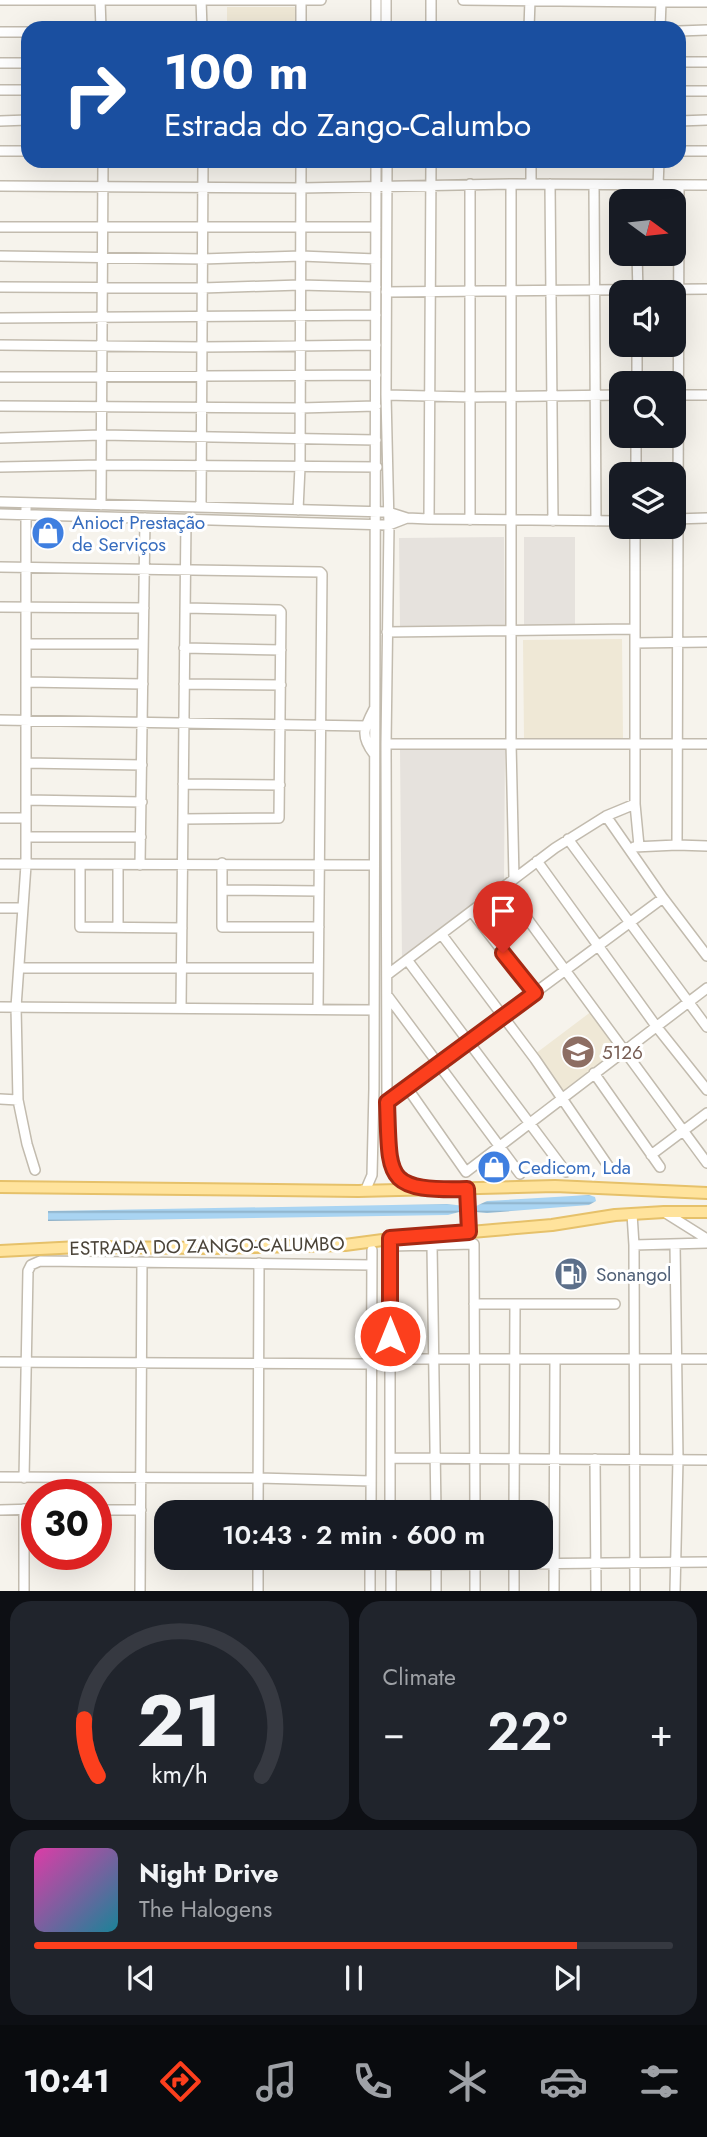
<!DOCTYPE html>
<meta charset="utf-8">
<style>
:root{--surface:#171b24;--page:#20242c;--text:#f1f3f6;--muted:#9ea1a6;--line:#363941;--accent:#fc3f1d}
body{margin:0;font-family:Jost,sans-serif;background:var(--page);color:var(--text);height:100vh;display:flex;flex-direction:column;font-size:26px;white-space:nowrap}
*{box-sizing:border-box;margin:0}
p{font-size:23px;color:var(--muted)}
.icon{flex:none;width:38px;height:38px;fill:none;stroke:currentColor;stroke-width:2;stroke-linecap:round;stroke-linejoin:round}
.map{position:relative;height:1591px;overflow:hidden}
.side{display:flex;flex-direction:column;gap:10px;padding:10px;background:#0d0f14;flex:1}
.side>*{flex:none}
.banner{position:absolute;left:21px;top:21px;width:665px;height:147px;border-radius:21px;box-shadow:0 7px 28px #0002;background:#1a4fa0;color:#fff;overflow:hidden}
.needle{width:46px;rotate:105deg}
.buttons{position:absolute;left:609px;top:189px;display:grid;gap:14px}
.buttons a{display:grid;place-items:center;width:77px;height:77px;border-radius:14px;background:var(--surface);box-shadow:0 7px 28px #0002;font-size:35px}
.speed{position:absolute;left:21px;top:1479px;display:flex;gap:14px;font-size:35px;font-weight:700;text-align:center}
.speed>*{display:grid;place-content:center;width:91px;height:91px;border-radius:50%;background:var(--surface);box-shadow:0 7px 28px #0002;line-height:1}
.speed .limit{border:10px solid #d22;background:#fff;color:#111}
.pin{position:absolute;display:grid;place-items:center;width:60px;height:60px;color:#fff;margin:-72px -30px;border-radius:50% 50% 50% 0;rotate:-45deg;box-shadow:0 0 7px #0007}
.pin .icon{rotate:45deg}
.me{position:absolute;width:77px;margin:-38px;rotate:0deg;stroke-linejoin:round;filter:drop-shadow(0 0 5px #0008)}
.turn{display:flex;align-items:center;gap:24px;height:147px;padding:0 28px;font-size:32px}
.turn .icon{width:91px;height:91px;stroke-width:2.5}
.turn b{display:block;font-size:49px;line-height:60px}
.big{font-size:52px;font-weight:600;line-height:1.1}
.side .tile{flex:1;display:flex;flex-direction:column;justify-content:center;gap:10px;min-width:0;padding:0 24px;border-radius:21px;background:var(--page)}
.side .dial{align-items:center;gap:0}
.dial svg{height:182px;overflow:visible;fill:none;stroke:var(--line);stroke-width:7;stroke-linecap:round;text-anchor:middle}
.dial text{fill:var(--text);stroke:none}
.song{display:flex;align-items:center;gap:21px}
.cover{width:84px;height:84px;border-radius:10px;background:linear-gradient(135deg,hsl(320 70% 55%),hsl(190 70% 35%))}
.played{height:7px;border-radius:4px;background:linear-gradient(90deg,var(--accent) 85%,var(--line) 85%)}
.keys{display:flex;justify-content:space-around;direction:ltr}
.heat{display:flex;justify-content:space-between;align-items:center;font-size:38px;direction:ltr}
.side .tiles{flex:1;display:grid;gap:10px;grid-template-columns:1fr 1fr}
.tile:last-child{grid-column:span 2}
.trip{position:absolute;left:154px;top:1500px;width:399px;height:70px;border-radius:21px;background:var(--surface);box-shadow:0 7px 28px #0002;font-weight:600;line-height:70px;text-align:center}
.menu{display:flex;height:112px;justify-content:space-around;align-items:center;background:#090b0e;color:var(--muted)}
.menu .icon{width:49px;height:49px}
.menu .selected{color:var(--accent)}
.menu b{font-size:32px;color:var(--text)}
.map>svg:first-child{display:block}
.industrial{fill:#e6e2dd}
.education{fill:#efe8d6}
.water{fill:url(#water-rules)}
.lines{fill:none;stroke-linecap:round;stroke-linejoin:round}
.minor-casing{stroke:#c2bbae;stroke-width:12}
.major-casing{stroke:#e6c16a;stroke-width:14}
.minor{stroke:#fff;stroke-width:9}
.major{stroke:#ffe39c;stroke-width:10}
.route-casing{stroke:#a42913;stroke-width:18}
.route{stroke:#fc3f1d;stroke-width:12}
.labels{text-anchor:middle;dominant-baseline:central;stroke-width:6;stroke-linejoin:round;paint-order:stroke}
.shop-label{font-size:19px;fill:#366cbe;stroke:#fff;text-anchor:start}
.education-label{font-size:19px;fill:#785e54;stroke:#fff;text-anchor:start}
.street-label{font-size:19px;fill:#4b4439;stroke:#fff}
.service-label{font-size:19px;fill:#4e5e75;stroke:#fff;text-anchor:start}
</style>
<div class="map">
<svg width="707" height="1591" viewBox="0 0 707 1591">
<defs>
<pattern id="water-rules" width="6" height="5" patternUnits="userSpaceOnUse" patternTransform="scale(1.75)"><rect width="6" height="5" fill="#a9d4f2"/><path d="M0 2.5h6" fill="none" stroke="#8caec5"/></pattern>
</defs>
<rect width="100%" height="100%" fill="#f6f3ec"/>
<path class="industrial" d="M504,537l1,89 -105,1 -1,-89z
M524,537h51v90h-51z
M400,749l105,1 -1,130 -102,81z"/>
<path class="education" d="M227,7h68v21h-68z
M622,639l1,99 -99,1 -1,-99z
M592,1011l28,38 -57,43 -28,-38z"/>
<path class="water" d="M589,1195l6,2 1,4 -7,4 -102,8 -24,-2 -15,4 -400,6v-10l399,-7 27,3 13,-6z"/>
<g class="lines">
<defs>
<path id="minor" d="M0,0h321
M100,0l1,28
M201,0l1,28
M301,0v28
M463,0l198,2v-2
M376,28v-28
M386,28v-28
M431,28v-28
M529,28l1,-28
M660,28l1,-26h46
M679,31l28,-1
M0,32h28
M679,62h28
M0,63h28
M0,90h28
M679,91h28
M0,121l28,-1
M679,121l28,-1
M0,151h28
M679,151h28
M387,161l-1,234 3,130 -3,219 1,358c1,20 -3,66 14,79 5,3 11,5 16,6
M531,161v23
M470,184v336
M511,184v559l3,135
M550,184l3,337
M594,185l2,336
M0,186l301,2 210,-4 196,1
M635,186v15
M658,186l1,-25
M0,227h376
M637,254l1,38
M0,256l202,3 99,-3 75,3
M0,287l202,1 98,-3 76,2
M386,292l321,-3
M0,318l376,-3
M0,345l202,2 174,-2
M0,377l376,-2
M637,383v-38
M386,395l85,2 150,-2
M674,395h33
M0,406l300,2 76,-2
M0,438l101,-3 275,5
M0,467l101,-2 276,2
M636,474v-38
M0,502l388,10 19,6 22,1 192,2
M26,503v362l-10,142 2,93 9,44 8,26
M101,505l2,-344
M201,507l2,-346
M298,510l2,-43 1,-306
M0,514l389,11 18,-7
M429,519l2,-358
M674,519l33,-1
M635,527v277l4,42
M0,567l320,5 2,2 -4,435
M0,607l144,1
M387,632l248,-3
M635,643l72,-1
M26,644h117
M184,648l97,2
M26,682l117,2
M184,684l97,1
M374,709c-10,19 -14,27 0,45
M0,720l366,6
M386,744h321
M26,763l116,2
M183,784l97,1
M26,800l116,2
M606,816l57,82 44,58
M0,818h26
M183,819l96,-1 2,-206 -2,-2 -94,-2
M26,837h115
M568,839l139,188
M677,845l2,-660
M634,847l43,-2 30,1
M537,861l119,165 51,64
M222,863v64h97
M0,864l373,1
M80,865v62l102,1
M140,865l5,-347
M504,887l203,276
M222,890l97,1
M0,908h23
M472,912l63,81
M118,927v-62
M442,935l93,124 76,111
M408,961l158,211
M20,968h298
M387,975l168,-127 51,-32 29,-12
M387,995l133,179
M0,1007l374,3
M181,1008l5,-489
M594,1073l66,94
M408,1089l58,83 241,-184
M0,1099l18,1
M387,1102l276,-204
M651,1155l56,-42
M467,1189l2,43
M359,1191l7,-2 6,-14 2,-86 2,-928
M664,1212l43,27
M632,1214l2,31 1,346
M390,1241v271
M675,1244l3,215 -3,132
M432,1245l4,267
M634,1245l73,-2
M390,1246l84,-2 1,268
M474,1304h141
M390,1359h317
M0,1362l371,2
M390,1458l317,2
M595,1459l1,132
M0,1477l258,1 113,3
M24,1478l4,-207 3,-6 9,-4 332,4
M0,1510l37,-1
M96,1510h45
M258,1512l1,-249
M371,1512l1,-262
M514,1512l1,-208
M391,1558v33
M436,1558v33
M391,1565l316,-3
M24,1591v-82
M140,1591l2,-328
M258,1591v-33
M370,1591v-33
M475,1591v-33
M514,1591v-33
M554,1591l1,-232"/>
<path id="major" d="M0,1187l358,4 197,-5 152,7
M0,1251l79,-4 133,1 133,-3 45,-6 162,-14 63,-10 49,-3h43"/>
</defs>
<use href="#minor" class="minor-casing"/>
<use href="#major" class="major-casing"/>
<use href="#minor" class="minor"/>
<use href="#major" class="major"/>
</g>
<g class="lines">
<defs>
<path id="route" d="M390,1336v-98l79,-6 -2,-43c-84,2 -77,-10 -80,-87l148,-109 -32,-40"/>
</defs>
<use href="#route" class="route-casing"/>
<use href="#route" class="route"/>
</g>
<defs>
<symbol id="shop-disc" viewBox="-11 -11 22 22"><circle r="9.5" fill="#3f7fe0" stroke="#fff"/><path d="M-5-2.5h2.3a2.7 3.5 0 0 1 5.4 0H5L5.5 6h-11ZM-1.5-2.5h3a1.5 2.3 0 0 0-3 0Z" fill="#fff"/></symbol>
<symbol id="school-disc" viewBox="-11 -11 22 22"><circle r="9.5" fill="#8d6e63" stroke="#fff"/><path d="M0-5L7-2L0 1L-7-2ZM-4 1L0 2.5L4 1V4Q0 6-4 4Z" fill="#fff"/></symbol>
<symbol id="fuel-disc" viewBox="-11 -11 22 22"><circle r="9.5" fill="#5c6f8a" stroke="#fff"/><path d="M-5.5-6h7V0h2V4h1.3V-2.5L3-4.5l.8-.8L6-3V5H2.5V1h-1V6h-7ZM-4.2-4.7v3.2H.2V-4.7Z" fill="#fff"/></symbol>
</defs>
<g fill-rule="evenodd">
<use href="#shop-disc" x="29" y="514" width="38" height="38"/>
<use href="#school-disc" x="559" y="1033" width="38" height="38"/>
<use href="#shop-disc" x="475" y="1148" width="38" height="38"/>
<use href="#fuel-disc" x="552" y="1255" width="38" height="38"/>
</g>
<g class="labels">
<g class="shop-label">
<text x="72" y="522">Anioct Prestação<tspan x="72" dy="22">de Serviços</tspan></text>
<text x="518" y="1167">Cedicom, Lda</text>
</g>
<g class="education-label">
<text x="602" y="1052">5126</text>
</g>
<g class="street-label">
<text transform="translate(207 1246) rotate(-1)">ESTRADA DO ZANGO-CALUMBO</text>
</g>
<g class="service-label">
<text x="596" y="1274">Sonangol</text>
</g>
</g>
</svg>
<div class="buttons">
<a><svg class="needle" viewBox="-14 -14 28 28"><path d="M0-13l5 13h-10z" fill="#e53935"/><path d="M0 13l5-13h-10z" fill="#9ea1a6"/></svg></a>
<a><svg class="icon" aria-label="sound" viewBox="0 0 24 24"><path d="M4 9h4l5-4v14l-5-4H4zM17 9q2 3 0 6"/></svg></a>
<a><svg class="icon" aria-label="search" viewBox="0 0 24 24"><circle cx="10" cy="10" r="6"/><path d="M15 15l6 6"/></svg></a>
<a><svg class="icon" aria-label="layers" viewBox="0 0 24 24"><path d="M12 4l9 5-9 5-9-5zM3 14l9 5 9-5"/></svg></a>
</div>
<div class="speed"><div class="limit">30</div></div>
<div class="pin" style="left:503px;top:953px;background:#d93025"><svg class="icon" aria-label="arrive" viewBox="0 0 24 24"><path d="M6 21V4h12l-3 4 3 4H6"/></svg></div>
<svg class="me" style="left:390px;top:1336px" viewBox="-20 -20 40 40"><circle r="17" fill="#fc3f1d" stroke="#fff" stroke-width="3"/><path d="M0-11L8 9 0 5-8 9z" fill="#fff"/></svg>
<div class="trip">10:43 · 2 min · 600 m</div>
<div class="banner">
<div class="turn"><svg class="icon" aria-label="right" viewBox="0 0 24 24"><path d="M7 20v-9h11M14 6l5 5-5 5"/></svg><div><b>100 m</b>Estrada do Zango-Calumbo</div></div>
</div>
</div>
<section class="side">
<div class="tiles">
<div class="tile dial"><svg viewBox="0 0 100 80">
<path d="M14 69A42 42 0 1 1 86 69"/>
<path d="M14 69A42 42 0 0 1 8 44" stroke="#fc3f1d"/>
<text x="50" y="56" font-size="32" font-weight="700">21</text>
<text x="50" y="72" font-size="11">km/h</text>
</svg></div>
<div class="tile"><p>Climate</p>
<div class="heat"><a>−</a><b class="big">22°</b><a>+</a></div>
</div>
<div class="tile">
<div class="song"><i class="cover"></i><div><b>Night Drive</b><p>The Halogens</p></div></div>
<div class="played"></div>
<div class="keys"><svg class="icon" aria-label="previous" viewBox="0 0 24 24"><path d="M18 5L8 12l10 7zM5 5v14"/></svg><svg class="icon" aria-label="pause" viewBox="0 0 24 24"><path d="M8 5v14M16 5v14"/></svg><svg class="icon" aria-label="next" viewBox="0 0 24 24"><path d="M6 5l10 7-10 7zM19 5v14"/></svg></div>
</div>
</div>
</section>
<nav class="menu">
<b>10:41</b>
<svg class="icon selected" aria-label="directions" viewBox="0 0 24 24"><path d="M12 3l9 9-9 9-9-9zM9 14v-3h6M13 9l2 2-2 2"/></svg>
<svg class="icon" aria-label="music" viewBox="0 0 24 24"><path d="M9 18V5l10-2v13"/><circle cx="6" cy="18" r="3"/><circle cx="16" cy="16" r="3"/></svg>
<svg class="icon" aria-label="phone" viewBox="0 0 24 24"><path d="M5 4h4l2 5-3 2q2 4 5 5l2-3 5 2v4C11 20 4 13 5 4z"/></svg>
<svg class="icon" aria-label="climate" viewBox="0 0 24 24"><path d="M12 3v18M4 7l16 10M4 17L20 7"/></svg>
<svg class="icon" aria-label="car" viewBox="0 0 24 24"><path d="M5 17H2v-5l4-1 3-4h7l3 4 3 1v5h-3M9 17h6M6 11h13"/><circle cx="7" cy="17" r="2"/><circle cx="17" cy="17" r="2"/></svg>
<svg class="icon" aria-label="filters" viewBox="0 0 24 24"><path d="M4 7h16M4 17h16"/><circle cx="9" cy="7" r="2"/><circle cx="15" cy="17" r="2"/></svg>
</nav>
